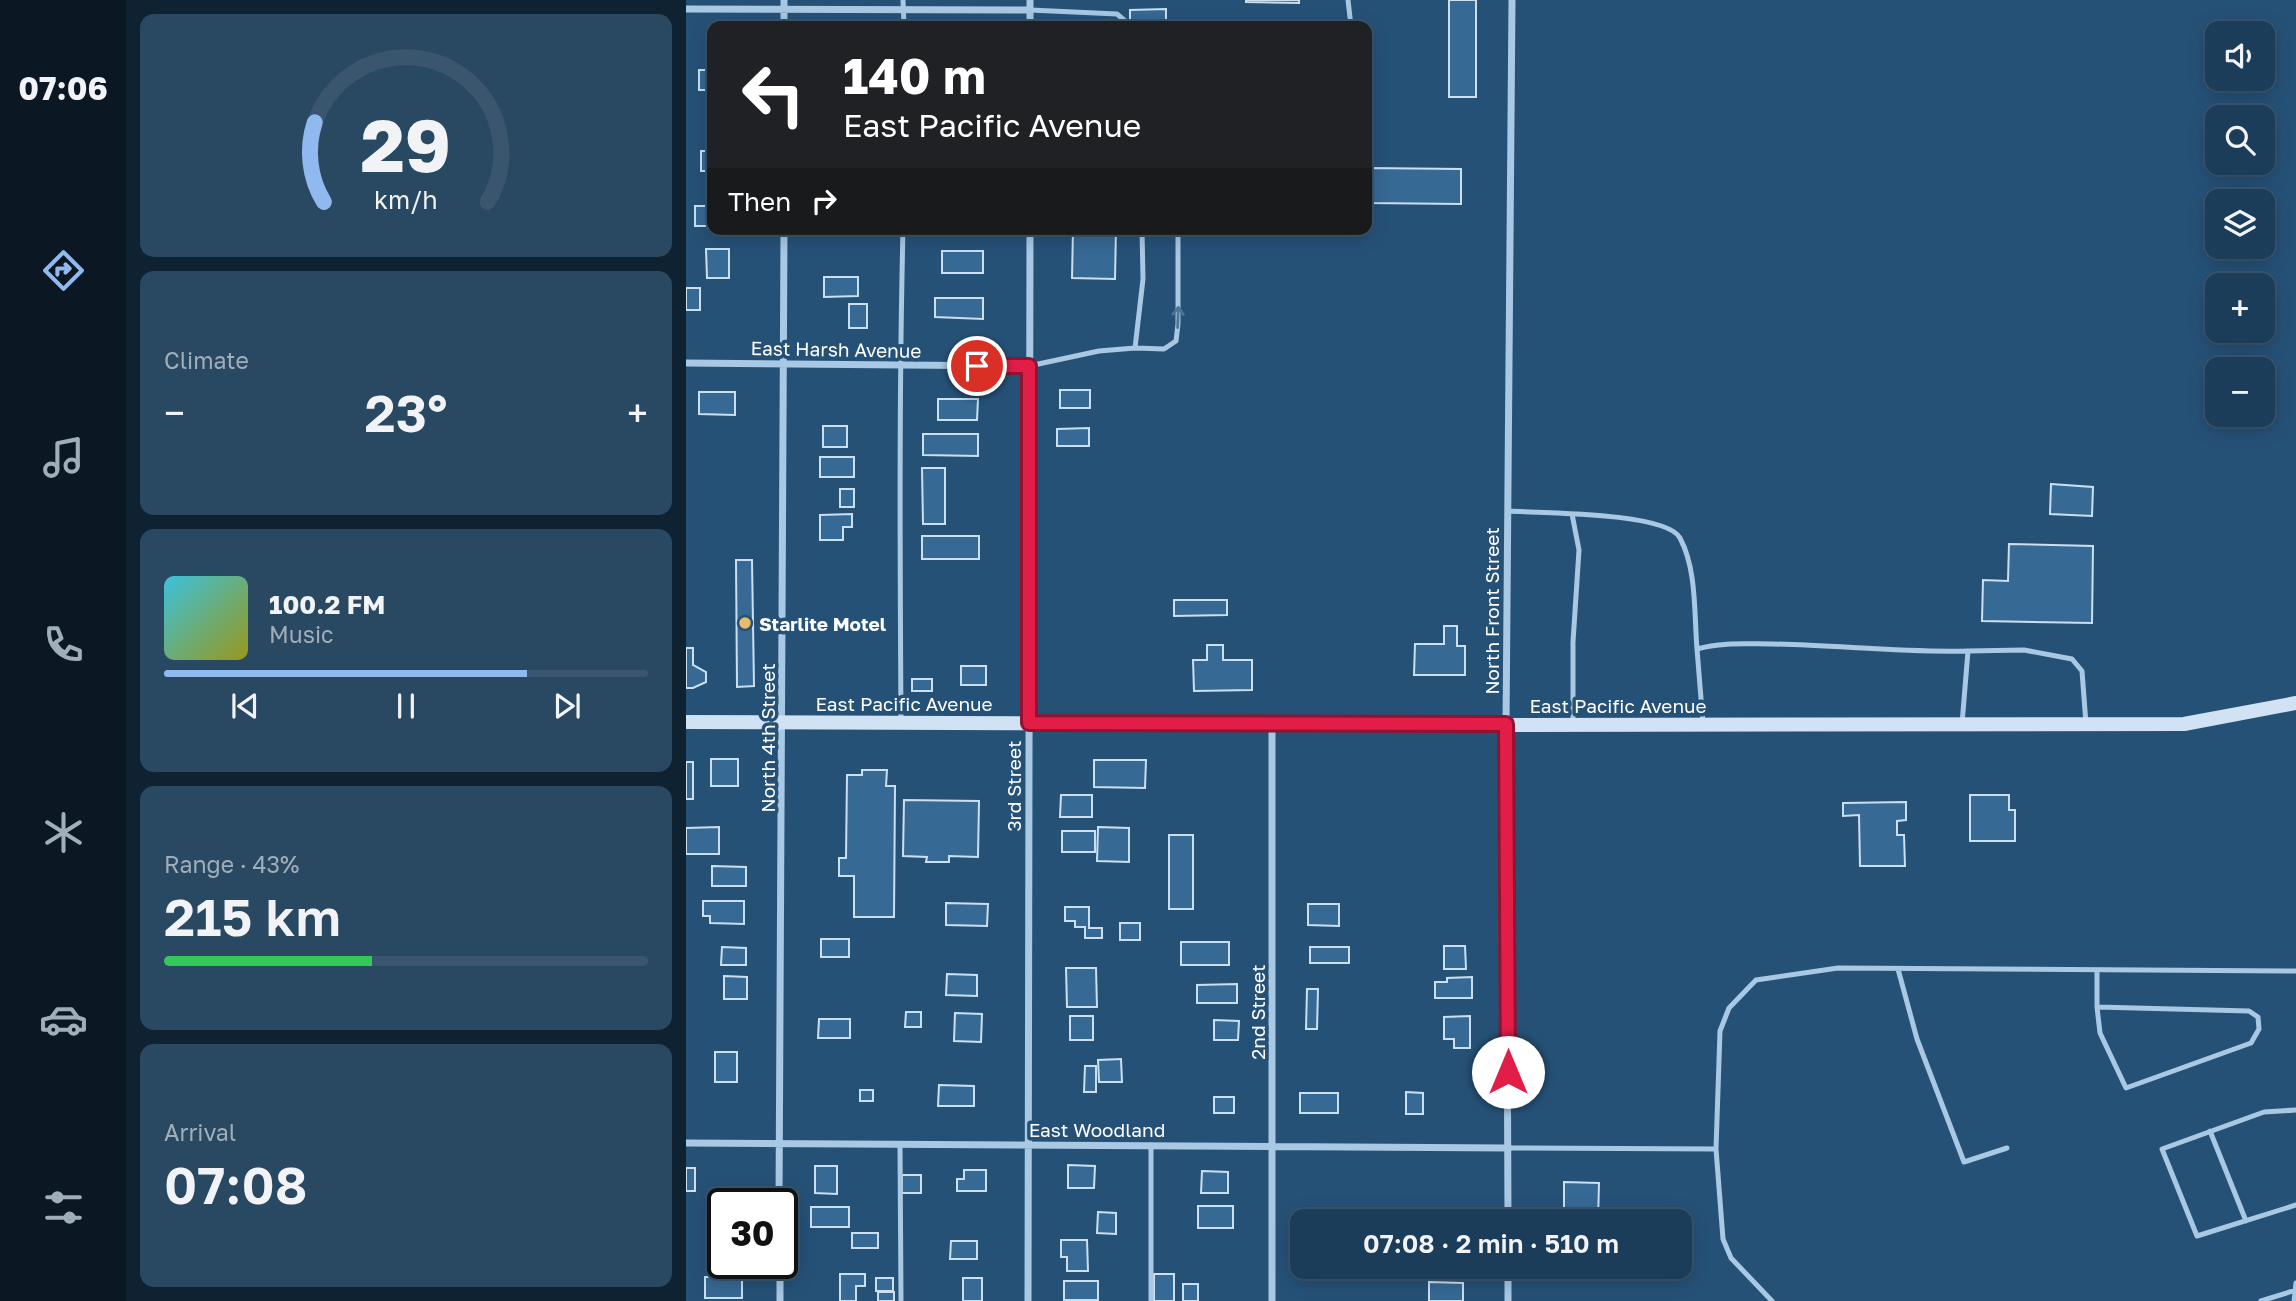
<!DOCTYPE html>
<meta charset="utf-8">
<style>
:root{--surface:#1c3d59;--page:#294862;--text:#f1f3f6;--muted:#a0aeba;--line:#3a566f;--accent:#90b9f0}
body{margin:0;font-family:"Golos Text",sans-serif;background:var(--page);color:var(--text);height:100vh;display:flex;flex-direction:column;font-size:26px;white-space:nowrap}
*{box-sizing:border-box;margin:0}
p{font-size:23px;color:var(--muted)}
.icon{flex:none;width:38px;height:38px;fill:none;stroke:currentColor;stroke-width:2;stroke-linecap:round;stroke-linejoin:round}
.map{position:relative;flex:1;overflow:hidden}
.details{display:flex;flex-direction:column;gap:14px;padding:14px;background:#0f2231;width:560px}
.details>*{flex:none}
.guide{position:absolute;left:21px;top:21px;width:665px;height:214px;border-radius:14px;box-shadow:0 4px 18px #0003,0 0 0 2px var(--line);background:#202124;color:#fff;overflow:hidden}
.controls{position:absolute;left:1519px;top:21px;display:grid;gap:14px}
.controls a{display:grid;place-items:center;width:70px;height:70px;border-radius:14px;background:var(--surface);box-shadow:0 4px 18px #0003,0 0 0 2px var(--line);font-size:35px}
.speed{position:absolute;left:21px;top:1188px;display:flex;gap:14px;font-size:35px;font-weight:700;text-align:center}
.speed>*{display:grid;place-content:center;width:91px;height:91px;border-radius:50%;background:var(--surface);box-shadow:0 4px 18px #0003,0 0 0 2px var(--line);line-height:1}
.speed .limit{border:4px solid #111;border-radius:10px;background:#fff;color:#111}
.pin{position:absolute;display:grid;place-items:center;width:60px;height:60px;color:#fff;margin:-30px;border:4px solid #fff;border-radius:50%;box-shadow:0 2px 7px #0007}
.me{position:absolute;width:77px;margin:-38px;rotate:0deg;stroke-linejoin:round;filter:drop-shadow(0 0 5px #0008)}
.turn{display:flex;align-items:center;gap:24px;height:147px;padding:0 21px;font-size:32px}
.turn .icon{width:91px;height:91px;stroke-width:2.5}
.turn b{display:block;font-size:49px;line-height:60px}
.then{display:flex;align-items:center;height:66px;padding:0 21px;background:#0003;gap:14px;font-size:26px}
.big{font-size:52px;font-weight:600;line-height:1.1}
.details .tile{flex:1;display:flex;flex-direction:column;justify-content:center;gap:10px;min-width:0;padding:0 24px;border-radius:14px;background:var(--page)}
.details .dial{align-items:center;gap:0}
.dial svg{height:182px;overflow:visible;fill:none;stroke:var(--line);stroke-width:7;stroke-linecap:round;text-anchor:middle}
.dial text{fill:var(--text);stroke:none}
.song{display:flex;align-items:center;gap:21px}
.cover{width:84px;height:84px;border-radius:10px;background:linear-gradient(135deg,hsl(190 70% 55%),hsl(60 70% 35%))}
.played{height:7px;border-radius:4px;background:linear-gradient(90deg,var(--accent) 75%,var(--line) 75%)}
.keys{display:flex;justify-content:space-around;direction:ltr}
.heat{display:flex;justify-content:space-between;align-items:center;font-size:38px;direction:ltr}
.charge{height:10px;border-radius:5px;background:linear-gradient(90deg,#34c759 43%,var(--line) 0)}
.trip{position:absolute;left:604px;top:1209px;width:402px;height:70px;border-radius:14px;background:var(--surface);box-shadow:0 4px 18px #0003,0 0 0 2px var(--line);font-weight:600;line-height:70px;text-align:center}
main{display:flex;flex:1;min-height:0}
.dock{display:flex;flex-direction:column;width:126px;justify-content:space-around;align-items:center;background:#0b1824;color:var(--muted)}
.dock .icon{width:49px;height:49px}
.dock .on{color:var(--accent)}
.dock b{font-size:32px;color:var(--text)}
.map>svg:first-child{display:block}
.building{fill:#366994;stroke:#cae0f2;stroke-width:2}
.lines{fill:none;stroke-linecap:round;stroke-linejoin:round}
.lane{stroke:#a8c8e3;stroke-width:5}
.street{stroke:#a8c8e3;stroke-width:7}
.secondary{stroke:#d0e2f3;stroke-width:14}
.oneway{stroke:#4d7597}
.route-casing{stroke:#92132f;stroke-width:18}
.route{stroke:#e11d48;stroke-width:12}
.poi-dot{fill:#ebbb6d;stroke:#265177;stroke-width:2.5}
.labels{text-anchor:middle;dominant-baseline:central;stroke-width:7;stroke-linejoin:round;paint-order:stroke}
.street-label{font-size:19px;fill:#fff;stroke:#265177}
.poi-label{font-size:19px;font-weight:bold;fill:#fff;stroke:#265177;text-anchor:start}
</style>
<main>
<nav class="dock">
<b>07:06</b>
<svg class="icon on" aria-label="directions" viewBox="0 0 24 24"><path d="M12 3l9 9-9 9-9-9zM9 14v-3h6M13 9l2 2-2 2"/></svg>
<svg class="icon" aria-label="music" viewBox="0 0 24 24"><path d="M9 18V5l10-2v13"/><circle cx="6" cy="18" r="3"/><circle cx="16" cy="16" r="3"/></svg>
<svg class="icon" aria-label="phone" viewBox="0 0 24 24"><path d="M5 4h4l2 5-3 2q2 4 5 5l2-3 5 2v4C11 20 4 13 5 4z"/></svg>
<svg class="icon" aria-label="climate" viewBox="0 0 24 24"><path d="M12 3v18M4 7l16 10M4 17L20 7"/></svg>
<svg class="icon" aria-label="car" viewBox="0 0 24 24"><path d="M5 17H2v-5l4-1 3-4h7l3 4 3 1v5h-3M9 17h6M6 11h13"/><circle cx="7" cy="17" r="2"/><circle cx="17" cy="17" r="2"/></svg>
<svg class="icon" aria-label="filters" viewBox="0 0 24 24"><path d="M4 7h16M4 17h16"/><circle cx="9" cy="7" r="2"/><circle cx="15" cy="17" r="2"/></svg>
</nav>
<section class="details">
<div class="tile dial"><svg viewBox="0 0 100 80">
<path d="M14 69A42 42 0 1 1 86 69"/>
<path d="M14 69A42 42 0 0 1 10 34" stroke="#90b9f0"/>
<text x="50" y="56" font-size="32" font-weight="700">29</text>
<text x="50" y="72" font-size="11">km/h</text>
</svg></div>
<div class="tile"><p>Climate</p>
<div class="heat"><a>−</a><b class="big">23°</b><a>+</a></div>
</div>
<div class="tile">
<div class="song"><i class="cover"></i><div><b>100.2 FM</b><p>Music</p></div></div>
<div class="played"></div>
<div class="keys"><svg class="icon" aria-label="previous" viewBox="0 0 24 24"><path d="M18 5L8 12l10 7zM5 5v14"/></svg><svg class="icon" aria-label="pause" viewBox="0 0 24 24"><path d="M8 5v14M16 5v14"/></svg><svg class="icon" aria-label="next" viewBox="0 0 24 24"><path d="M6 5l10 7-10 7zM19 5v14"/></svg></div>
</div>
<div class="tile"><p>Range · 43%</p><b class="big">215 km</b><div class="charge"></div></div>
<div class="tile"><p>Arrival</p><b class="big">07:08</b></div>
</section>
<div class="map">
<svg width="1610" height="1301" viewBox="0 0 1610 1301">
<rect width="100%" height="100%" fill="#265177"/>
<path class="building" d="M560,0h53v3l-53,-1z
M763,0h27v97h-27z
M480,9v14l-36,2v-15z
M13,70h13v20h-13z
M15,151h11v20h-11z
M681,168l94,1v35l-94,-1z
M9,206h17v20h-17z
M387,229h43l-1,50 -43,-1z
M20,249h23v29h-22z
M256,251h41v22h-41z
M138,277h34v19l-34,1z
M0,288h14v22h-14z
M249,298h48v21l-48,-2z
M163,304h18v24h-18z
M374,390h30v18h-30z
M13,392h36v23l-36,-1z
M252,399h40l-1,21h-39z
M137,426h24v21h-24z
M403,428v18h-32v-17z
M237,434h55v22l-55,-1z
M134,457h34v20h-34z
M236,468h23v56h-22z
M1365,484l42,3 -1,29 -42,-2z
M154,489h14v18h-14z
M166,514v13h-9v13h-23v-25z
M236,536h57v23h-57z
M1323,544l84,2 -1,77 -110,-2 1,-41 25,1z
M50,560h16l2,126 -17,1z
M488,600h53v15l-53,1z
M758,626h13v20h8v29h-51l1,-31h29z
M521,645h16v15h29v30l-58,1 -1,-31h14z
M0,648h7v17l13,7v10l-13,6h-7z
M275,666h25v19h-25z
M226,679h20v12h-20z
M25,759h27v27h-27z
M408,760h52l-1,28 -51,-1z
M0,762h7v37h-7z
M176,770h25l-1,16h9l-1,131h-40v-41h-15v-18h7l1,-83h15z
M375,795h31v22h-32z
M1284,795h39v15h6v31h-45z
M218,800l75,1 -1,56 -29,-1v6h-23l1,-5 -24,-1z
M1220,802v18l-9,1v14h7l1,31h-45l-1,-51 -16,1v-13z
M33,827v27h-33v-26z
M412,827l31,1v34l-32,-1z
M376,831h33v21h-33z
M483,835h24v74h-24z
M26,866l34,1v19h-34z
M17,901h41v23l-34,-1v-7h-7z
M260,903l42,1 -1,22 -41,-1z
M622,904h31v22l-31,-1z
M379,907h24v21h13v10h-17v-11h-10v-6h-10z
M434,923h20v17h-20z
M135,939h28v18h-28z
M495,942h48v23h-48z
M758,946h21l1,23h-22z
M36,947l24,1v17h-25z
M624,947h39v16h-39z
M380,968h30l1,39h-30z
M261,974l30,1v21l-31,-1z
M38,976l23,1v22h-23z
M786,977v21h-37v-16h12v-4z
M551,984v19h-40v-18z
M621,989h11l-1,40h-11z
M220,1012h15v15h-16z
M269,1013l27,1 -1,28 -27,-1z
M384,1016h23v24h-23z
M784,1016v32h-16v-9h-10v-22z
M133,1019h31v19h-32z
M528,1020l25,1 -1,19h-24z
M29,1052h22v30h-22z
M435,1059l1,23h-23l-1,-22z
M399,1066h11v26h-12z
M253,1085l35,1v20h-36z
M174,1090h13v11h-13z
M720,1092l17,1v21h-17z
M614,1093h38v20h-38z
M528,1097h20v16h-20z
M382,1165l27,1 -1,22h-26z
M129,1166h22v28l-22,-1z
M0,1168h9v23h-9z
M278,1170h22v21h-29v-12h7z
M516,1171l26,1v21h-27z
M216,1175h19v18h-19z
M878,1182l35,1 -1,39h-34z
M512,1206h35v22h-35z
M125,1207h38v20h-38z
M742,1208h30v14h-30z
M613,1210h35v12h-32v8h-3z
M23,1212h14v23h-15z
M412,1212l18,1v21l-19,-1z
M166,1233h26v15h-26z
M375,1240h26l1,31h-21v-14h-6z
M265,1241h26v18h-27z
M28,1245h9v16h-9z
M154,1274h25v12h-9v15h-16z
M468,1274h20v27h-20z
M19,1277h37v21h-37z
M190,1278h17v13h-17z
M277,1278h19v23h-19z
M378,1281h34v19h-34z
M743,1282l34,1v18h-34z
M497,1284h15v17h-15z
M192,1292h16v9h-16z"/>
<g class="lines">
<path class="lane" d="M217,0l1,26
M662,0l3,26
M344,10l87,4 14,12
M449,348l8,-69 -1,-50
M343,366l70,-15 36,-3 29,1 12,-8 2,-17v-95
M822,511c31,2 158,1 172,27 17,32 14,75 17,111
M886,514l7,36 -6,92v82
M1282,651l56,-1 48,9 10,12 4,53
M215,722c-1,-164 -2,-329 2,-493
M1017,723l-6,-74c24,-7 49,-5 75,-5 65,1 131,9 196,7l-6,73
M1212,969l19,70 47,123 43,-14
M1411,1007l152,4 9,6 1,12 -8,14 -125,45 -26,-55 -3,-26v-37
M1610,1110l-32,2 -102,37 35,87 99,-31
M1524,1131l36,90
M214,1144l1,157
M823,1148l207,1
M465,1301v-156
M1086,1301l-41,-43 -8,-19 -7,-90 4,-118 9,-23 27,-28 82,-12 458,3
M1575,1301l35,-11
M1608,1301l2,-18"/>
<path class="street" d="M0,9l344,1
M98,26v-26
M344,26v-26
M0,363l343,3
M0,1143l823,5
M93,1204l5,-975
M822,1222l-2,-497 6,-725
M94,1264v37
M342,1301l2,-1072
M586,1301v-577
M822,1301v-34"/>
<path class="secondary" d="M0,722l820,3 678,-1 112,-21"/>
</g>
<defs><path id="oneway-shaft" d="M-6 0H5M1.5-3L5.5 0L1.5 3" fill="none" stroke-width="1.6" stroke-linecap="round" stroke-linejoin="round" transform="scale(1.75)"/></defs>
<use class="oneway" href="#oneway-shaft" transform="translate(492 317) rotate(-88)"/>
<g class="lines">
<defs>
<path id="route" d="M291,366h52v357l477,1 2,348"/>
</defs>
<use href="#route" class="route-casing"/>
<use href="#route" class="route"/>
</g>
<circle class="poi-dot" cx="59" cy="623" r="7"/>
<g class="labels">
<g class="street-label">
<text transform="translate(150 349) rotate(1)">East Harsh Avenue</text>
<text transform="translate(805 611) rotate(-90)">North Front Street</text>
<text x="218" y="703">East Pacific Avenue</text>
<text x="932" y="705">East Pacific Avenue</text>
<text transform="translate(81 738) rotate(-90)">North 4th Street</text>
<text transform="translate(327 786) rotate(-90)">3rd Street</text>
<text transform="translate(571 1012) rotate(-90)">2nd Street</text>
<text x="411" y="1129">East Woodland</text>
</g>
<g class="poi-label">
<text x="73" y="623">Starlite Motel</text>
</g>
</g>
</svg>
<div class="controls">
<a><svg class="icon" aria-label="sound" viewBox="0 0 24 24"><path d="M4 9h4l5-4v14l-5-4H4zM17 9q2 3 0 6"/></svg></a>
<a><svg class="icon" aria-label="search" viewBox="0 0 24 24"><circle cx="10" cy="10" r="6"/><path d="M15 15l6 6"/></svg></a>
<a><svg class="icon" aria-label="layers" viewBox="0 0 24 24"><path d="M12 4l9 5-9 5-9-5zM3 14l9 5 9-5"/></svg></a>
<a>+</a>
<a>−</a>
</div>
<div class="speed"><div class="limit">30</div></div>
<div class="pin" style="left:291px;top:366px;background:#d93025"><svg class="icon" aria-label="arrive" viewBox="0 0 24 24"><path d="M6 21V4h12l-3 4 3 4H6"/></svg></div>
<svg class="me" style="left:822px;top:1072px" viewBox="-20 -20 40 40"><circle r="19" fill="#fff"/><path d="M0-13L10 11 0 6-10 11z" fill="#e11d48"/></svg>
<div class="trip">07:08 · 2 min · 510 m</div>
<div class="guide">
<div class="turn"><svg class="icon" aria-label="left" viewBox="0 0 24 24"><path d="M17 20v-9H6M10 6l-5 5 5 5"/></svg><div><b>140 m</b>East Pacific Avenue</div></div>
<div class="then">Then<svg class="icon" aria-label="right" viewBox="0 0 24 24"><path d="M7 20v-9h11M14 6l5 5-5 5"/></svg></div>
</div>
</div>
</main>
